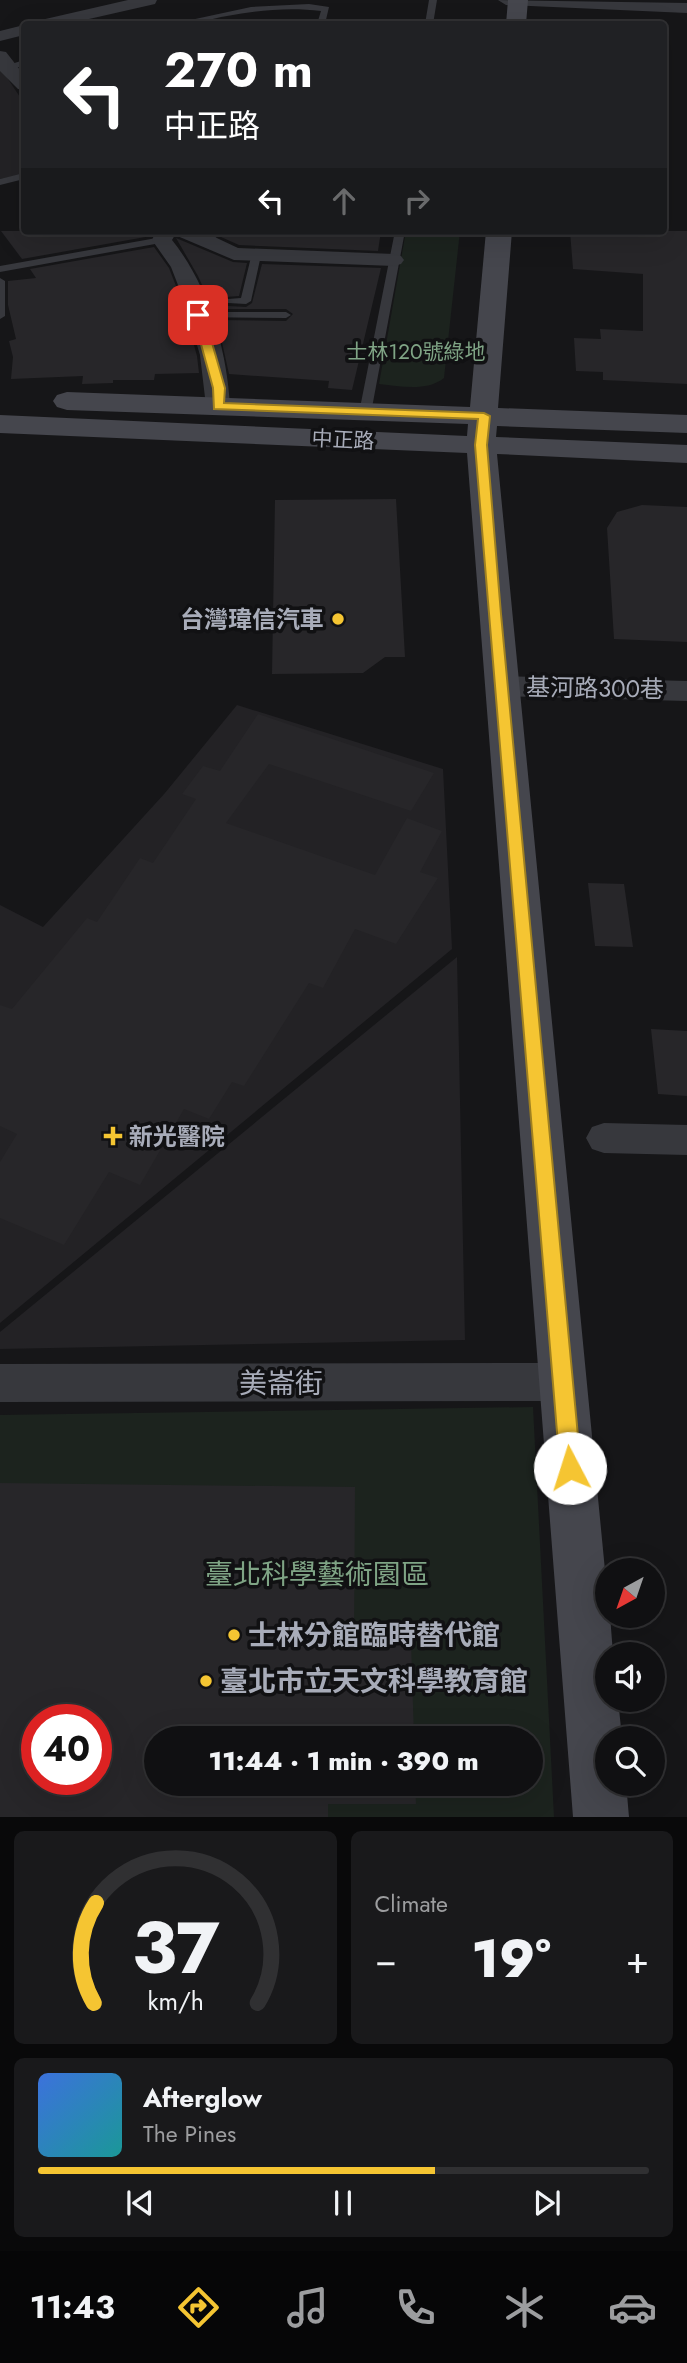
<!DOCTYPE html>
<meta charset="utf-8">
<style>
:root{--surface:#101012;--page:#19191b;--text:#f1f3f6;--muted:#9c9d9f;--line:#303032;--accent:#f5c532}
body{margin:0;font-family:Jost,"Noto Sans TC",sans-serif;background:var(--page);color:var(--text);height:100vh;display:flex;flex-direction:column;font-size:26px;white-space:nowrap}
*{box-sizing:border-box;margin:0}
p{font-size:23px;color:var(--muted)}
.icon{flex:none;width:38px;height:38px;fill:none;stroke:currentColor;stroke-width:2;stroke-linecap:round;stroke-linejoin:round}
.map{position:relative;height:1817px;overflow:hidden}
.drawer{display:flex;flex-direction:column;gap:14px;padding:14px;background:#09090a;flex:1}
.drawer>*{flex:none}
.guide{position:absolute;left:21px;top:21px;width:646px;height:214px;border-radius:7px;box-shadow:0 7px 28px #0002,0 0 0 2px var(--line);background:#202124;color:#fff;overflow:hidden}
.needle{width:46px;rotate:220deg}
.controls{position:absolute;left:595px;top:1558px;display:grid;gap:14px}
.controls a{display:grid;place-items:center;width:70px;height:70px;border-radius:50%;background:var(--surface);box-shadow:0 7px 28px #0002,0 0 0 2px var(--line);font-size:35px}
.speed{position:absolute;left:21px;top:1704px;display:flex;gap:14px;font-size:35px;font-weight:700;text-align:center}
.speed>*{display:grid;place-content:center;width:91px;height:91px;border-radius:50%;background:var(--surface);box-shadow:0 7px 28px #0002,0 0 0 2px var(--line);line-height:1}
.speed .limit{border:10px solid #d22;background:#fff;color:#111}
.pin{position:absolute;display:grid;place-items:center;width:60px;height:60px;color:#fff;margin:-30px;border-radius:14px;box-shadow:0 4px 10px #0006}
.me{position:absolute;width:77px;margin:-38px;rotate:355deg;stroke-linejoin:round;filter:drop-shadow(0 0 5px #0008)}
.turn{display:flex;align-items:center;gap:24px;height:147px;padding:0 28px;font-size:32px}
.turn .icon{width:91px;height:91px;stroke-width:2.5}
.turn b{display:block;font-size:49px;line-height:60px}
.lanes{display:flex;align-items:center;height:66px;padding:0 28px;background:#0003;justify-content:center;gap:35px;direction:ltr}
.lanes .off{opacity:.35}
.big{font-size:52px;font-weight:800;line-height:1.1}
.drawer .widget{flex:1;display:flex;flex-direction:column;justify-content:center;gap:10px;min-width:0;padding:0 24px;border-radius:10px;background:var(--page)}
.drawer .dial{align-items:center;gap:0}
.dial svg{height:182px;overflow:visible;fill:none;stroke:var(--line);stroke-width:7;stroke-linecap:round;text-anchor:middle}
.dial text{fill:var(--text);stroke:none}
.song{display:flex;align-items:center;gap:21px}
.cover{width:84px;height:84px;border-radius:10px;background:linear-gradient(135deg,hsl(220 70% 55%),hsl(180 70% 35%))}
.played{height:7px;border-radius:4px;background:linear-gradient(90deg,var(--accent) 65%,var(--line) 65%)}
.keys{display:flex;justify-content:space-around;direction:ltr}
.heat{display:flex;justify-content:space-between;align-items:center;font-size:38px;direction:ltr}
.drawer .tiles{flex:1;display:grid;gap:14px;grid-template-columns:1fr 1fr}
.widget:last-child{grid-column:span 2}
.trip{position:absolute;left:144px;top:1726px;width:399px;height:70px;border-radius:35px;background:var(--surface);box-shadow:0 7px 28px #0002,0 0 0 2px var(--line);font-weight:800;line-height:70px;text-align:center}
.tab-bar{display:flex;height:112px;justify-content:space-around;align-items:center;background:#060607;color:var(--muted)}
.tab-bar .icon{width:49px;height:49px}
.tab-bar .on{color:var(--accent)}
.tab-bar b{font-size:32px;color:var(--text)}
.map>svg:first-child{display:block}
.built{fill:#232225}
.green{fill:#1c231e;fill-rule:evenodd}
.building{fill:#272629;fill-rule:evenodd}
.lines{fill:none;stroke-linecap:round;stroke-linejoin:round}
.lane{fill:#37383d;fill-rule:evenodd}
.street{fill:#37383d;fill-rule:evenodd}
.secondary{fill:#45464d;fill-rule:evenodd}
.route{fill:#f5c532;stroke:#9f8020;stroke-width:2}
.poi-dot{fill:#f5c532;stroke:#111113;stroke-width:2.5}
.labels{text-anchor:middle;dominant-baseline:central;stroke-width:7;stroke-linejoin:round;paint-order:stroke}
.far-park-label{font-size:21px;fill:#7fa485;stroke:#111113}
.far-street-label{font-size:21px;fill:#a8acb9;stroke:#111113}
.poi-label{font-size:24px;font-weight:bold;fill:#a8acb9;stroke:#111113;text-anchor:end}
.street-label{font-size:24px;fill:#a8acb9;stroke:#111113}
.near-street-label{font-size:28px;fill:#a8acb9;stroke:#111113}
.near-park-label{font-size:28px;fill:#7fa485;stroke:#111113}
.near-poi-label{font-size:28px;font-weight:bold;fill:#a8acb9;stroke:#111113;text-anchor:start}
</style>
<div class="map">
<svg width="687" height="1817" viewBox="0 0 687 1817">
<rect width="100%" height="100%" fill="#161618"/>
<path class="built" d="M0,67l24,36v71l-24,5z
M237,705l206,64 9,180 -452,374v-418l43,22 122,-134z
M457,957l8,383 -465,9v-17z"/>
<path class="green" d="M406,231h54l-16,147c-18,14 -43,8 -65,6z
M533,1407l21,410h-554v-402zM37,1720h59v60h-59zM156,1738h374v45h-374z"/>
<path class="building" d="M1,231h152l-2,5 -129,23z
M229,231h152l-3,20 -139,-6 -18,-8z
M570,231h117v153l-84,-4v-8l-27,-1 -2,-33 27,1 -1,-10 43,2v-57l-70,-5z
M176,238l57,24 14,1 -8,33 -13,1 2,9 18,1 6,-4 10,-39 119,4 -29,122 -24,-2 1,-7 -100,-7 -12,-54 69,1 7,-7 -7,-5h-73l-15,-33z
M154,247l15,21 12,31 16,57 2,17 -44,1 -1,6h-41v3l-31,1 1,-8 -72,3 2,-22 -4,-16 7,-2 -8,-34v-24l28,-3 -6,-9z
M396,499l9,158h-20l-22,16 -91,1 3,-174z
M642,505l45,2v135l-73,-3 -7,-111 10,-16z
M258,714l176,59 -23,38 -142,-47 -43,59 149,52 32,-57 35,13 -22,41 18,6 -42,66 -41,-15 -32,59 -14,-5 -65,103 -12,-4 -23,37 -25,-10 -44,76 -31,-13 -45,73 -64,-27v-56l17,-28 -17,-8v-121l12,4 75,-91 10,4 43,-64 13,5 43,-64 -14,-5 21,-28 17,5z
M588,883l36,1 9,63 -38,-1z
M651,1029l36,2v65l-29,-2z
M0,1483l355,4 -1,154h57l3,97h-258v45h259l1,21h-88v13h-328zM37,1720h59v60h-59z"/>
<g class="lines">
<path class="lane" d="M429,0h8l-4,24h-8z
M309,4l20,3 -4,17h-8l4,-13c-31,-4 -63,-1 -94,5 -18,3 -37,10 -55,8l79,-17z
M24,60v6l-18,4 -4,-3z
M24,173v6l-24,6v-6z
M214,231h13l-17,10h-8v-4z
M395,231h10l-34,182 -6,4 -6,-4z
M162,237l5,3 -1,2 -166,30v-6z
M252,253l9,2 -10,46 -5,3 -18,-1v-4l13,-1z
M0,278l5,3v35l-5,3z
M198,312h88l5,3 -5,3 -92,-1v-4z"/>
<path class="street" d="M128,0h29l-2,4 -88,20h-29l3,-4z
M498,0l189,3v10l-181,-8z
M24,25v10l-24,6v-10z
M0,51l6,1 18,23v15l-6,-1 -18,-18z
M156,231h46l36,17 156,6 7,2 3,4 -3,4 -7,2 -160,-6 -59,-25 -3,5c36,45 55,109 58,166l-4,5h-16l-4,-5 -6,-51 -17,-57 -12,-31 -19,-27z
M502,676l185,5v20l-185,-5 -10,-3 -4,-7 4,-7z
M604,1123l83,2v30l-83,-2 -12,-4 -6,-11 6,-11z
M563,1363l14,6 6,13 -6,13 -14,6 -563,1v-38z"/>
<path class="secondary" d="M508,0h20l-2,24h-20z
M486,231h26l-14,177 189,7v18l-190,-7 -1,11 191,8v18l-190,-9 110,1137v24h3l3,39h-6v45h11l4,39h-15v45h19l3,34h-56l-106,-1364 -467,-20v-18l467,21 1,-12 -401,-14 -10,-3 -4,-6 4,-6 10,-3 403,15z"/>
</g>
<path class="route" d="M198,311l6,4 21,73 -1,15 260,10 6,3 -3,29 14,169 80,854 -3,7 -8,3 -7,-3 -3,-7 -85,-1023 3,-26 -264,-10 -1,-21 -20,-73z"/>
<g class="poi-dot">
<circle cx="338" cy="619" r="7"/>
<path d="M109.5 1125.5h7v7h7v7h-7v7h-7v-7h-7v-7h7z"/>
<circle cx="234" cy="1635" r="7"/>
<circle cx="206" cy="1681" r="7"/>
</g>
<g class="labels">
<g class="far-park-label">
<text x="416" y="352">士林120號綠地</text>
</g>
<g class="far-street-label">
<text transform="translate(343 440) rotate(3)">中正路</text>
</g>
<g class="poi-label">
<text x="324" y="619">台灣瑋信汽車</text>
<text x="129" y="1136" text-anchor="start">新光醫院</text>
</g>
<g class="street-label">
<text transform="translate(595 688) rotate(1)">基河路300巷</text>
</g>
<g class="near-street-label">
<text x="281" y="1383">美崙街</text>
</g>
<g class="near-park-label">
<text x="317" y="1574">臺北科學藝術園區</text>
</g>
<g class="near-poi-label">
<text x="248" y="1635">士林分館臨時替代館</text>
<text x="220" y="1681">臺北市立天文科學教育館</text>
</g>
</g>
</svg>
<div class="controls">
<a><svg class="needle" viewBox="-14 -14 28 28"><path d="M0-13l5 13h-10z" fill="#e53935"/><path d="M0 13l5-13h-10z" fill="#9c9d9f"/></svg></a>
<a><svg class="icon" aria-label="sound" viewBox="0 0 24 24"><path d="M4 9h4l5-4v14l-5-4H4zM17 9q2 3 0 6"/></svg></a>
<a><svg class="icon" aria-label="search" viewBox="0 0 24 24"><circle cx="10" cy="10" r="6"/><path d="M15 15l6 6"/></svg></a>
</div>
<div class="speed"><div class="limit">40</div></div>
<div class="pin" style="left:198px;top:315px;background:#d93025"><svg class="icon" aria-label="arrive" viewBox="0 0 24 24"><path d="M6 21V4h12l-3 4 3 4H6"/></svg></div>
<svg class="me" style="left:570px;top:1468px" viewBox="-20 -20 40 40"><circle r="19" fill="#fff"/><path d="M0-13L10 11 0 6-10 11z" fill="#f5c532"/></svg>
<div class="trip">11:44 · 1 min · 390 m</div>
<div class="guide">
<div class="turn"><svg class="icon" aria-label="left" viewBox="0 0 24 24"><path d="M17 20v-9H6M10 6l-5 5 5 5"/></svg><div><b>270 m</b>中正路</div></div>
<div class="lanes"><svg class="icon" aria-label="left" viewBox="0 0 24 24"><path d="M17 20v-9H6M10 6l-5 5 5 5"/></svg><svg class="icon off" aria-label="ahead" viewBox="0 0 24 24"><path d="M12 20V5M6 11l6-6 6 6"/></svg><svg class="icon off" aria-label="right" viewBox="0 0 24 24"><path d="M7 20v-9h11M14 6l5 5-5 5"/></svg></div>
</div>
</div>
<section class="drawer">
<div class="tiles">
<div class="widget dial"><svg viewBox="0 0 100 80">
<path d="M14 69A42 42 0 1 1 86 69"/>
<path d="M14 69A42 42 0 0 1 15 25" stroke="#f5c532"/>
<text x="50" y="56" font-size="32" font-weight="700">37</text>
<text x="50" y="72" font-size="11">km/h</text>
</svg></div>
<div class="widget"><p>Climate</p>
<div class="heat"><a>−</a><b class="big">19°</b><a>+</a></div>
</div>
<div class="widget">
<div class="song"><i class="cover"></i><div><b>Afterglow</b><p>The Pines</p></div></div>
<div class="played"></div>
<div class="keys"><svg class="icon" aria-label="previous" viewBox="0 0 24 24"><path d="M18 5L8 12l10 7zM5 5v14"/></svg><svg class="icon" aria-label="pause" viewBox="0 0 24 24"><path d="M8 5v14M16 5v14"/></svg><svg class="icon" aria-label="next" viewBox="0 0 24 24"><path d="M6 5l10 7-10 7zM19 5v14"/></svg></div>
</div>
</div>
</section>
<nav class="tab-bar">
<b>11:43</b>
<svg class="icon on" aria-label="directions" viewBox="0 0 24 24"><path d="M12 3l9 9-9 9-9-9zM9 14v-3h6M13 9l2 2-2 2"/></svg>
<svg class="icon" aria-label="music" viewBox="0 0 24 24"><path d="M9 18V5l10-2v13"/><circle cx="6" cy="18" r="3"/><circle cx="16" cy="16" r="3"/></svg>
<svg class="icon" aria-label="phone" viewBox="0 0 24 24"><path d="M5 4h4l2 5-3 2q2 4 5 5l2-3 5 2v4C11 20 4 13 5 4z"/></svg>
<svg class="icon" aria-label="climate" viewBox="0 0 24 24"><path d="M12 3v18M4 7l16 10M4 17L20 7"/></svg>
<svg class="icon" aria-label="car" viewBox="0 0 24 24"><path d="M5 17H2v-5l4-1 3-4h7l3 4 3 1v5h-3M9 17h6M6 11h13"/><circle cx="7" cy="17" r="2"/><circle cx="17" cy="17" r="2"/></svg>
</nav>
